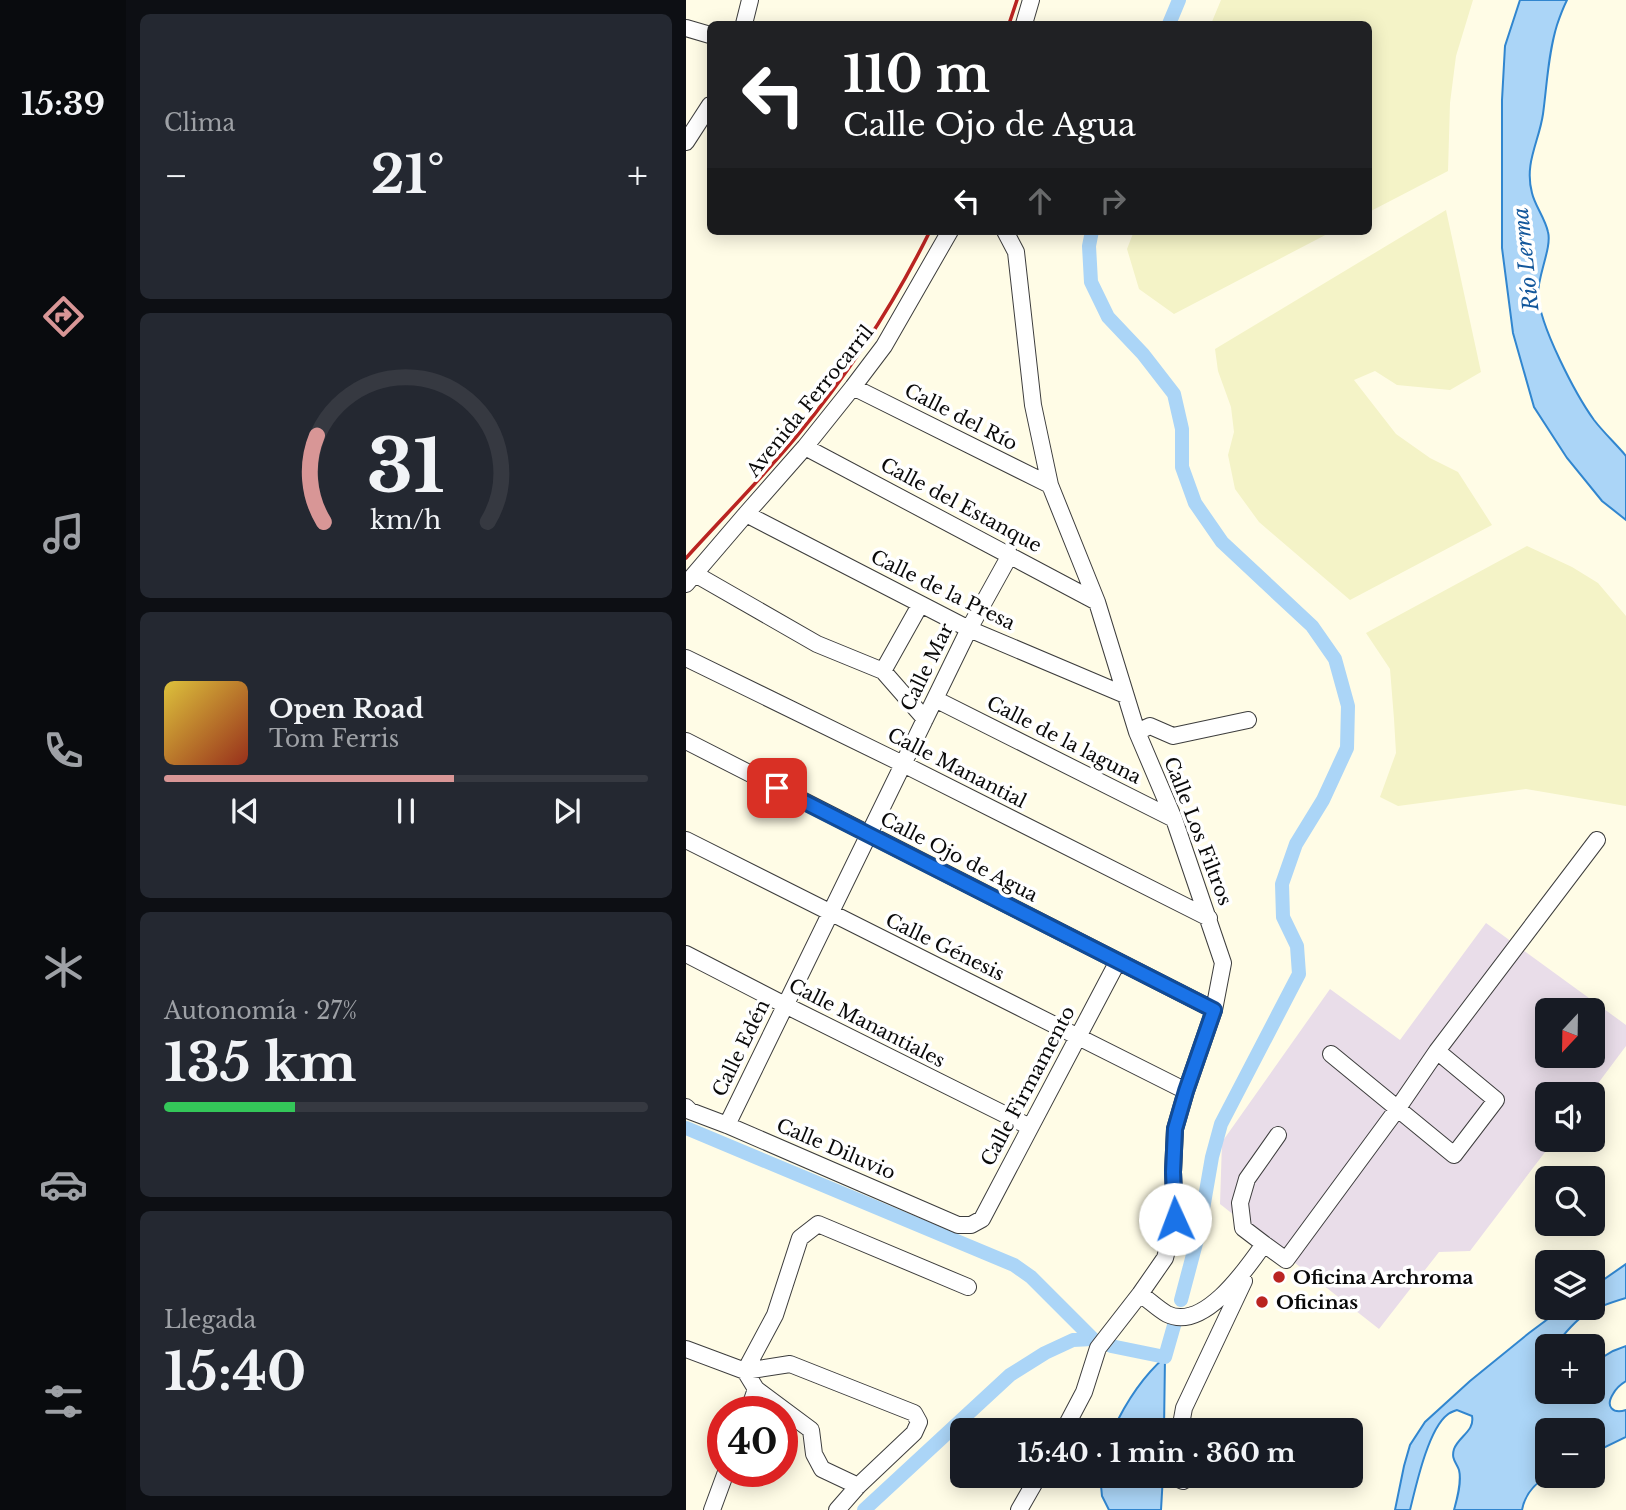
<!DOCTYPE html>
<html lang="es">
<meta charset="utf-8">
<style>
:root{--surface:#171b24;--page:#242831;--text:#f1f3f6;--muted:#9ea1a6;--line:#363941;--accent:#d89696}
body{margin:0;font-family:"Libre Baskerville",serif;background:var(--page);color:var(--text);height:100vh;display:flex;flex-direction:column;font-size:26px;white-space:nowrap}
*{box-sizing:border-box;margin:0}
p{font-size:23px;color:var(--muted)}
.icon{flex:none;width:38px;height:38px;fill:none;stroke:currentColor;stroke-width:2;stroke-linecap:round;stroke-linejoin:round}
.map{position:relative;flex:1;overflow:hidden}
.panel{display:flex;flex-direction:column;gap:14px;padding:14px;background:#0d0f14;width:560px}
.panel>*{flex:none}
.top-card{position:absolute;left:21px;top:21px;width:665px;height:214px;border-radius:10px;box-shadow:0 4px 18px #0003;background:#202124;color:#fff;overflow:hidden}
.needle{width:46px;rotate:202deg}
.tools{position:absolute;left:849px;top:998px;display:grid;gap:14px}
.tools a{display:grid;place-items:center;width:70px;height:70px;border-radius:10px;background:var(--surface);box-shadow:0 4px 18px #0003;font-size:35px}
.speed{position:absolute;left:21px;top:1396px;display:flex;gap:14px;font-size:35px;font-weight:700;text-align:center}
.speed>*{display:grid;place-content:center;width:91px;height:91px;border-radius:50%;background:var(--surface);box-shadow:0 4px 18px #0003;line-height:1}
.speed .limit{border:10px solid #d22;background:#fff;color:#111}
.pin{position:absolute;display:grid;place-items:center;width:60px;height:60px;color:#fff;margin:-30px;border-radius:14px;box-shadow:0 4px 10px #0006}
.me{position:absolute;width:77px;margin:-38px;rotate:358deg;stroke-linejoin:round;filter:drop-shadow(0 0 5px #0008)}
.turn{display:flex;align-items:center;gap:24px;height:147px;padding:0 21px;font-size:32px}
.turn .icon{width:91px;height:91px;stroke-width:2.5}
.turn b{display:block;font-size:49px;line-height:60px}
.lanes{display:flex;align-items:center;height:66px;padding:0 21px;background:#0003;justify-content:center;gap:35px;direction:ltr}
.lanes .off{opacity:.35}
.big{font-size:52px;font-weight:700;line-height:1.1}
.panel .card{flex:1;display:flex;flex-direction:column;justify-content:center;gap:10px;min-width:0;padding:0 24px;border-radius:10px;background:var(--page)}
.panel .dial{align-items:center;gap:0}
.dial svg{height:182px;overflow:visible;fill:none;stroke:var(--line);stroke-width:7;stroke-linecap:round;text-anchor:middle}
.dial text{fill:var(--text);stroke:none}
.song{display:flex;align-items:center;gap:21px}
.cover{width:84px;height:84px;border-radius:10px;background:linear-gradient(135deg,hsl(50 70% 55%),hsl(10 70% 35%))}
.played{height:7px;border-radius:4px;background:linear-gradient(90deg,var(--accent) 60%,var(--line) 60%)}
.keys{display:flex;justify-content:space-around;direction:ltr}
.heat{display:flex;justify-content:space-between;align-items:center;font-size:38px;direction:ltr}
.charge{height:10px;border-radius:5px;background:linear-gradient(90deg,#34c759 27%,var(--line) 0)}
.trip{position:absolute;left:264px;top:1418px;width:413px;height:70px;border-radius:10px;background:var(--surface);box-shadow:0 4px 18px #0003;font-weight:700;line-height:70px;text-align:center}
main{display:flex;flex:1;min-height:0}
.tabs{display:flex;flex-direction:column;width:126px;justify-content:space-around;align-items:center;background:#090b0e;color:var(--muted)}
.tabs .icon{width:49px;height:49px}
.tabs .selected{color:var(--accent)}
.tabs b{font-size:32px;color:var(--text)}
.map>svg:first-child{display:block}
.industrial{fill:#e9dde9;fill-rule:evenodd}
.farmland{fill:#f4f3c7}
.water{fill:#abd5f7;stroke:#3186cf;stroke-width:2}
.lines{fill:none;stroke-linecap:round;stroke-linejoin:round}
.canal{stroke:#abd5f7;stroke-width:14}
.minor-casing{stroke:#3d3d3d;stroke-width:18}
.minor{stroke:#fff;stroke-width:16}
.rail{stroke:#ba2421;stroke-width:3.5}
.route-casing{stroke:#114b97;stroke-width:18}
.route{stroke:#1a73e8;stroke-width:12}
.poi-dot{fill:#ba2421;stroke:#fff;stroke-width:2.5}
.labels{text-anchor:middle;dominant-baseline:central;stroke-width:7;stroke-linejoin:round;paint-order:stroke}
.street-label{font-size:19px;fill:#0a0a0a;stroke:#fff}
.poi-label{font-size:19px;font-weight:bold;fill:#0a0a0a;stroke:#fff;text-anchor:start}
.water-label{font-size:21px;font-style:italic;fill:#13579b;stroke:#fff}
</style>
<main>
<nav class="tabs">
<b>15:39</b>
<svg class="icon selected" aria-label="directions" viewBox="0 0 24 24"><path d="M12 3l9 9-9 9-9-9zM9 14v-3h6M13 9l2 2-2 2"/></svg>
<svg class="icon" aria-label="music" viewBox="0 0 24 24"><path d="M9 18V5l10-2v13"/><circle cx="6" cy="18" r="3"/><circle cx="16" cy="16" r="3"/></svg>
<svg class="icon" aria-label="phone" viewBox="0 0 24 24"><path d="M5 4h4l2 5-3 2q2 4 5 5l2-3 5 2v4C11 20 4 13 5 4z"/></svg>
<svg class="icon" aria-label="climate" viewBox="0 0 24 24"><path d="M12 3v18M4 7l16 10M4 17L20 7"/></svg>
<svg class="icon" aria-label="car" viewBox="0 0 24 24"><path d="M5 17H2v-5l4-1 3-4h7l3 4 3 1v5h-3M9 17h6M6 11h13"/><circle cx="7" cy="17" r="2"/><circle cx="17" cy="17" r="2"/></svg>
<svg class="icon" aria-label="filters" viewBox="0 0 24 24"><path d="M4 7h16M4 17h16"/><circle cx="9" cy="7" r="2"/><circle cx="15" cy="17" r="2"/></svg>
</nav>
<section class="panel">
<div class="card"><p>Clima</p>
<div class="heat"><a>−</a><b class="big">21°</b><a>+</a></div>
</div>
<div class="card dial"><svg viewBox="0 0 100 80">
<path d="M14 69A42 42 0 1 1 86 69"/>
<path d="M14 69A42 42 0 0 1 11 31" stroke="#d89696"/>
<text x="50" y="56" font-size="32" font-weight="700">31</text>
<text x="50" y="72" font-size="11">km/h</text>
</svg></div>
<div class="card">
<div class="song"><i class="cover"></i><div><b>Open Road</b><p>Tom Ferris</p></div></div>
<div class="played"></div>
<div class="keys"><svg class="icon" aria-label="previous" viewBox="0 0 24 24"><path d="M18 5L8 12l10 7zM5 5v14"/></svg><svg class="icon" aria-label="pause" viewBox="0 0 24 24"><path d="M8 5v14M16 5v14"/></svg><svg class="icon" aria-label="next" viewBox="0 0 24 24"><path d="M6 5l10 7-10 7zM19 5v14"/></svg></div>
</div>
<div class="card"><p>Autonomía · 27%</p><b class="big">135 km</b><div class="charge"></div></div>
<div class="card"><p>Llegada</p><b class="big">15:40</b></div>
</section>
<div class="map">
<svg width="940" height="1510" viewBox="0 0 940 1510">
<rect width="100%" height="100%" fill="#fffce6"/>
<path class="industrial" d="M800,923l140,102v21l-36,48h-43v45h8l-85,112 -31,1 -60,77 -159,-125 2,-62 108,-153 70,51zM861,1010h45v45h-45z"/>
<path class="farmland" d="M535,0h252l-17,56 -6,47 -2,68 -79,41 -1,-188h-157z
M760,210l35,162 -31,18 -53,-5 -22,-14 -21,9 42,54 34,24 28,14 34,53 -142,75 -91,-78 -24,-33 -7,-34 6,-23 -3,-25 -13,-36 -3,-22z
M448,231h199l-159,83 -35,-25 -12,-40z
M841,546l45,21 26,16 28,33v190l-100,-17 -128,17 -18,-9 16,-44 -2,-34 -4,-50 -24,-36z"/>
<path class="water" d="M834,0h47c-4,8 -7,16 -10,25 -9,29 -10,60 -14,89 -4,28 -19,49 -11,79 3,13 13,25 16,39 4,15 -10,43 -10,62 1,31 38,101 56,126 10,13 22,24 32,36v64l-24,-19 -35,-43 -33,-51 -21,-74 -11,-85v-148l3,-54z
M940,1264v34c-37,11 -47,16 -71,48h-8v11l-11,15v7l5,4 6,-1v9h45l1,-28 20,-12 13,-5v35c-5,3 -10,7 -13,13 -8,13 0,20 13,16v27l-33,16 -1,-23h-45v45h2c-14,8 -24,19 -27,35h-68c3,-11 8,-28 5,-40 -3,-8 -8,-11 -5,-21 5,-13 21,-18 18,-33l-15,-6c-3,1 -8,3 -10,5 -19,15 -31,71 -37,95h-15l9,-44 6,-21 15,-23 45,-41 59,-48 35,-26h28l1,-20z
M479,1357l-1,73h-51c13,-28 28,-52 52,-73z
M414,1475h63l-2,35h-52l-7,-14z"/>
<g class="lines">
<path class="canal" d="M483,24l10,-24
M406,231l-3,15 2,36 17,35 35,37 31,40 8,35v38l13,36 27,39 90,84 23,33 13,47 -1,42 -24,52 -27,44 -14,40 1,33 14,29 2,28 -78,150 -9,33 -13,75 -18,68
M0,1128l328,137 17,12 62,62
M425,1346l54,11 10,-35
M178,1510l146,-135 35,-22 28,-13 19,-1"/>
<defs>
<path id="minor" d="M58,24l6,-24
M338,24l7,-24
M0,28l24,7
M0,142l24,-37
M319,231l11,21 17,153 17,80 47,117 40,130 37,87 49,144 -9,47 -28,81 -11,38 -2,43 2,47 -10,39 -25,36 -42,54 -14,44 -20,38
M167,387l197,98
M119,447l292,155
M60,514l223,115 156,66
M9,574l122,70 66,27 42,48
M0,584l60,-70 59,-67 48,-60 31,-41 66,-115
M0,658l217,106 306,154
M197,671l37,-66
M249,699l239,120
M451,732l13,-6 23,10 75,-16
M0,741l528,269
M0,840l500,251
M0,954l99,51 245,122
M645,1054l123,101 42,-55 -59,-49
M0,1107l4,4 37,14 231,100h13l11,-6 136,-258
M41,1125l242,-496 41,-74
M578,1244l-21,-16 -3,-25 7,-24 31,-44
M454,1294c9,6 18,15 27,20 37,18 80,-46 97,-70l22,16 112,-152 39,-57 160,-211
M0,1349l59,22 45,-7 124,49 5,9 -5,11 -56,53 -21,24
M59,1371l30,-56 25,-77 18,-14 150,63
M59,1371l11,18 55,41 3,24 8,15 36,17
M62,1412l8,-23
M494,1430l4,-22 60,-127
M489,1475l-1,2 9,4
M26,1510l14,-38
M333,1510l20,-35"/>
</defs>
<use href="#minor" class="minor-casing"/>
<use href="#minor" class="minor"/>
<path class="rail" d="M323,24l8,-24
M0,558c37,-41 76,-80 111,-122 52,-63 97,-132 133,-205"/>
</g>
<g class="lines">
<defs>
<path id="route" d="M91,788l437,222 -28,81 -11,38 -2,43 2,47"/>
</defs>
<use href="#route" class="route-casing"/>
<use href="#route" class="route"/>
</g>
<g class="poi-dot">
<circle cx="593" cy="1277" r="7"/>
<circle cx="576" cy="1302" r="7"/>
</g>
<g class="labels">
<g class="street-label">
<text transform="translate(124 401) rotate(-51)">Avenida Ferrocarril</text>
<text transform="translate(275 417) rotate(27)">Calle del Río</text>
<text transform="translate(275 505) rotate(28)">Calle del Estanque</text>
<text transform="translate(257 590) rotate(26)">Calle de la Presa</text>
<text transform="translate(241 667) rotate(-64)">Calle Mar</text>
<text transform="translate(378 740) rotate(27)">Calle de la laguna</text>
<text transform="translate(271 768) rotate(27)">Calle Manantial</text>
<text transform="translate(512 831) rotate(69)">Calle Los Filtros</text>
<text transform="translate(273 857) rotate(27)">Calle Ojo de Agua</text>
<text transform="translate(259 947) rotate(26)">Calle Génesis</text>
<text transform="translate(181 1023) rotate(27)">Calle Manantiales</text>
<text transform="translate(55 1048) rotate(-64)">Calle Edén</text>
<text transform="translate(342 1086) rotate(-62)">Calle Firmamento</text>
<text transform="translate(150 1149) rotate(23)">Calle Diluvio</text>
</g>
<g class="poi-label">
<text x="607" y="1277">Oficina Archroma</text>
<text x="590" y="1302">Oficinas</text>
</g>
<g class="water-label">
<text transform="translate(840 259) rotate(-96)">Río Lerma</text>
</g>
</g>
</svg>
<div class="tools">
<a><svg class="needle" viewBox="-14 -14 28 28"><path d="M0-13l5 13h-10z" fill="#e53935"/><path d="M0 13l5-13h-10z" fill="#9ea1a6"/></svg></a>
<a><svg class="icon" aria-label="sound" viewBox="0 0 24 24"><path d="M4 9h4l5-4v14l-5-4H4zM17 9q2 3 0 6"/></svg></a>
<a><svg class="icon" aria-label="search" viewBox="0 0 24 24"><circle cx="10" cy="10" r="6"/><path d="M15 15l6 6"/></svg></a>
<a><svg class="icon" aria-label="layers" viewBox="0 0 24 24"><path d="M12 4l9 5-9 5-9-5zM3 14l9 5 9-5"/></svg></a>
<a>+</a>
<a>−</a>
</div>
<div class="speed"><div class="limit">40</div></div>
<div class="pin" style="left:91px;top:788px;background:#d93025"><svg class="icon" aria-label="arrive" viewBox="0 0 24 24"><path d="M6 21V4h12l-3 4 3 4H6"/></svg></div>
<svg class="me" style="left:489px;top:1219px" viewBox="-20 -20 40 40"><circle r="19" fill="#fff"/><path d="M0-13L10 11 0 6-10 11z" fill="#1a73e8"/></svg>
<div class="trip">15:40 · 1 min · 360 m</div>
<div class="top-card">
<div class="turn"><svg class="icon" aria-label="left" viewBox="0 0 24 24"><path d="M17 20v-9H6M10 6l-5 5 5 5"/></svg><div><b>110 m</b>Calle Ojo de Agua</div></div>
<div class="lanes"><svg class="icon" aria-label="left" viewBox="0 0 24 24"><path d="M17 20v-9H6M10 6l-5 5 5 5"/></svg><svg class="icon off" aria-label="ahead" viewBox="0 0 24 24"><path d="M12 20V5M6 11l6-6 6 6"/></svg><svg class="icon off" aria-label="right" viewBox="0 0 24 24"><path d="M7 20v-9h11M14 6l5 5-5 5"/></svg></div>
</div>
</div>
</main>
